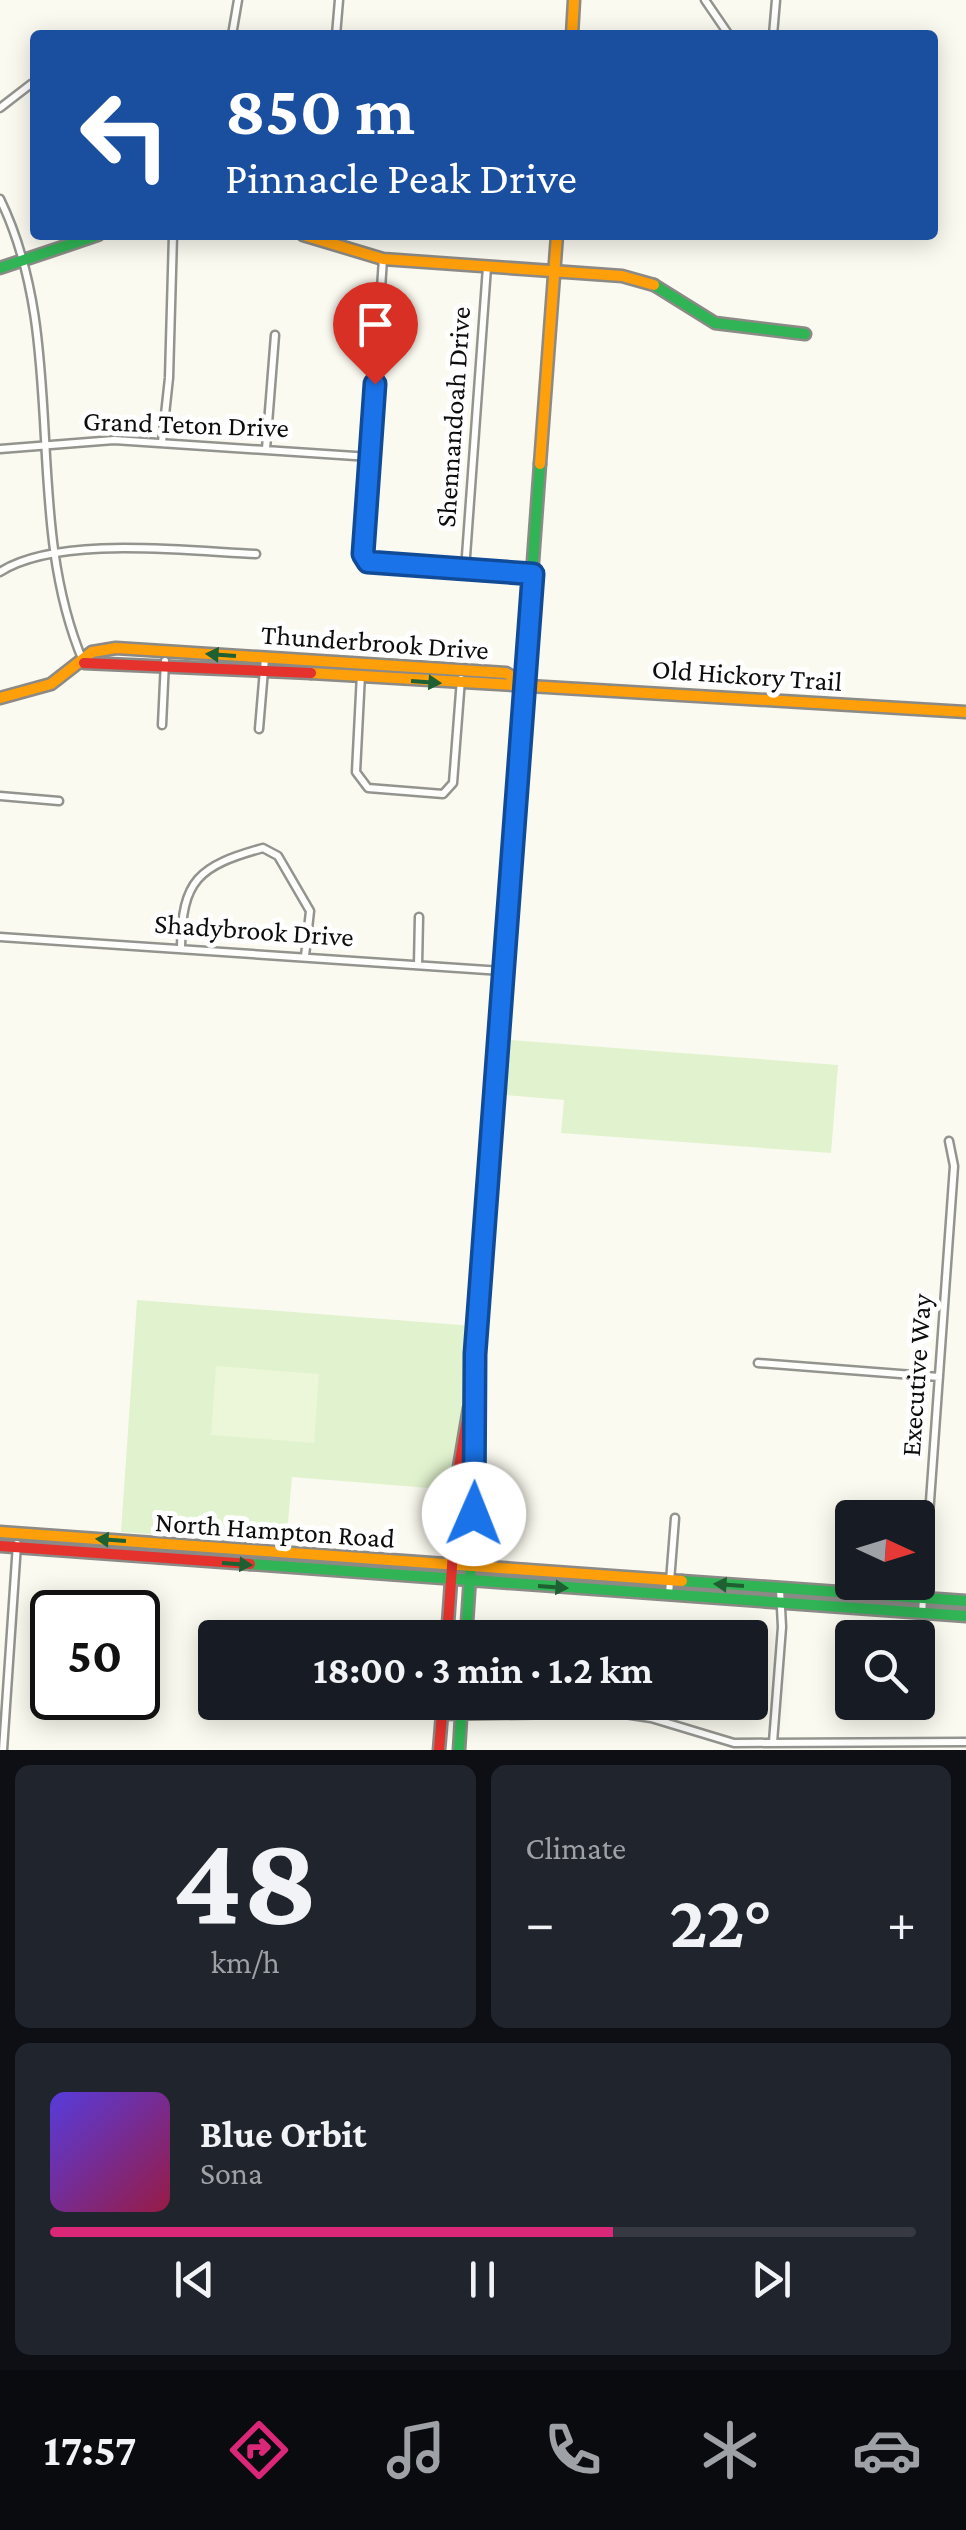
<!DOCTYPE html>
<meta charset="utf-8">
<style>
:root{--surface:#171b24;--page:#20242c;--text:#f1f3f6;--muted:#9ea1a6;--line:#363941;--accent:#db2777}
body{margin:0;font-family:"Crimson Pro",serif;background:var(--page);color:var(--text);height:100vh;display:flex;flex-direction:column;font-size:38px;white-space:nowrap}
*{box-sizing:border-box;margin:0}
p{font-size:32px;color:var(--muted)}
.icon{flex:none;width:55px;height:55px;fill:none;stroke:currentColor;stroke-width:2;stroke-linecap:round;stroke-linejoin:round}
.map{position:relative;height:1750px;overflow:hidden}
.drawer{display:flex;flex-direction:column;gap:15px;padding:15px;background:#0d0f14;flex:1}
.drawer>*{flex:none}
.hud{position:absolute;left:30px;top:30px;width:908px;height:210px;border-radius:10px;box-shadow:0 5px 25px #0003;background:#1a4fa0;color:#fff;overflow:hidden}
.needle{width:65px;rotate:94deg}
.fabs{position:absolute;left:835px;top:1500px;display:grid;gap:20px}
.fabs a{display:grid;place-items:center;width:100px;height:100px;border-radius:10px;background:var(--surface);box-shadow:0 5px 25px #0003;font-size:50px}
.speed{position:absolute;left:30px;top:1590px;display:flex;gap:20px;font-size:50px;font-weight:700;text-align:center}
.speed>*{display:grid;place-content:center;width:130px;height:130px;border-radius:50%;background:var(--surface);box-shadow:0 5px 25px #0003;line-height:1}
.speed .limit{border:5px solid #111;border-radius:15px;background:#fff;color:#111}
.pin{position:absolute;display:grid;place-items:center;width:85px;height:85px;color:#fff;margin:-102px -42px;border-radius:50% 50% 50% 0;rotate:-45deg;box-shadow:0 0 10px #0007}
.pin .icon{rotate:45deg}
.me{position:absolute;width:110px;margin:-55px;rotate:1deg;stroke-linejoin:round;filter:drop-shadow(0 0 8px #0008)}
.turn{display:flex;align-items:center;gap:35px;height:210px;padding:0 30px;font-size:45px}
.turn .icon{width:130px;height:130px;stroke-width:2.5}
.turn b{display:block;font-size:70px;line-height:85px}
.big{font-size:75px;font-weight:700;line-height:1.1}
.drawer .widget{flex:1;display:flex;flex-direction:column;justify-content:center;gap:15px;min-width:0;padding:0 35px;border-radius:15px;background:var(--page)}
.drawer .dial{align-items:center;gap:0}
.dial b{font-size:130px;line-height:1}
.song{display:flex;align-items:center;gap:30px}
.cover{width:120px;height:120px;border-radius:15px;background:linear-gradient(135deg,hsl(250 70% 55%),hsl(340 70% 35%))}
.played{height:10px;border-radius:5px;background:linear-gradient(90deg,var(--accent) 65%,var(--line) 65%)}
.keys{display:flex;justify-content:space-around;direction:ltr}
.heat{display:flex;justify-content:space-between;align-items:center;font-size:55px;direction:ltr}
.drawer .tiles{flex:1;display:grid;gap:15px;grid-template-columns:1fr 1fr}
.widget:last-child{grid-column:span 2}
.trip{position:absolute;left:198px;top:1620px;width:570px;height:100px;border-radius:10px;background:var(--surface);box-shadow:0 5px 25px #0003;font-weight:700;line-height:100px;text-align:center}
.tabs{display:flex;height:160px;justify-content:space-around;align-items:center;background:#090b0e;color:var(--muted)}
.tabs .icon{width:70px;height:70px}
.tabs .current{color:var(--accent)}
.tabs b{font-size:45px;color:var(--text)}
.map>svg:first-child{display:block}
.green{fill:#e1f2ce}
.pitch{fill:#ecf6d8}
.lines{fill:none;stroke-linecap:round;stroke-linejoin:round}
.street-casing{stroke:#94948f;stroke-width:11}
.fast-casing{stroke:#8b8a86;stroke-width:15}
.slow-casing{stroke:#8b8a86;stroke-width:15}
.jam-casing{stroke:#8b8a86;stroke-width:15}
.street{stroke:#fefefd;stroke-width:6}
.fast{stroke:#30b455;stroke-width:10}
.slow{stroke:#ff9f0a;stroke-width:10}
.jam{stroke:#e5322d;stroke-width:10}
.oneway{fill:#1e6031}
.route-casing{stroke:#114b97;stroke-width:25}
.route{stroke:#1a73e8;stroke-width:18}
.labels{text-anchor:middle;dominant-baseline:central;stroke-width:10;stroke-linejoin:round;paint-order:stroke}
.street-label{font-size:28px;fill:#0d0d0d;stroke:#fff}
</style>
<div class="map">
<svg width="966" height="1750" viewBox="0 0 966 1750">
<rect width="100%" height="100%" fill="#fbfaf0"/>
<path class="green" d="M510,1040l328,25 -7,88 -270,-20 3,-33 -58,-5z
M137,1300l337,26 -8,97h-7l-5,67 -162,-13 -6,68 -165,-13z"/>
<path class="pitch" d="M216,1366l103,8 -5,69 -103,-8z"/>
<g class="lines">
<defs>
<path id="street" d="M705,0l24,35
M232,35l6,-35
M336,35l3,-35
M773,35l3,-35
M0,108l31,-24
M0,199c70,144 21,316 83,462
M383,259l-20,295 5,8 13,3 151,9
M162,442l7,-64 4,-143
M0,449l114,-9 256,17
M266,449l9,-114
M465,570l22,-303
M0,572c57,-37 188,-21 256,-18
M361,674l-5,98 12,16 75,6 10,-11 8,-104
M162,725l3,-64
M259,729l6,-71
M0,796l59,5
M0,937l502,34
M181,947c1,-67 17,-81 82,-99l15,8 32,55 -5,45
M418,965l1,-48
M758,1363l181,14
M669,1594l6,-76
M922,1613l32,-447 -5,-25
M443,1716l175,-3 33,5 83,25 232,-1
M773,1742l9,-115 -2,-38
M3,1750l14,-206"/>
<path id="fast" d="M0,268l98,-33
M654,285l61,38 90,11
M468,1468l-2,39 8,7
M250,1564l716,52
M682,1581l284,20
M466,1638l8,-122v-138l66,-914
M459,1750l3,-48"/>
<path id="slow" d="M572,35l2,-35
M303,235l80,24 239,17 32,9
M540,464l17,-229
M311,673l655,39
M0,698l51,-14 41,-32 24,-4 390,25 18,10
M0,1532l682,49"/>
<path id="jam" d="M84,663l227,10
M0,1546l250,18
M447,1638l12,-171 10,-59
M439,1750l4,-48"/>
</defs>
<use href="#street" class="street-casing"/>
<use href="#fast" class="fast-casing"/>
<use href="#slow" class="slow-casing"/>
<use href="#jam" class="jam-casing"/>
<use href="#street" class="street"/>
<use href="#fast" class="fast"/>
<use href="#slow" class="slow"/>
<use href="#jam" class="jam"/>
</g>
<defs><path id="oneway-solid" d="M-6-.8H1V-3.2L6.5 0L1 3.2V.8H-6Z" transform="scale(2.5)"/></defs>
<g class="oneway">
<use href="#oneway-solid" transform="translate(221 655) rotate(-176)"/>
<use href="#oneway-solid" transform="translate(426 682) rotate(4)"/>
<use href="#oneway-solid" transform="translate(111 1540) rotate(-176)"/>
<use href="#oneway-solid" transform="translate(237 1564) rotate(4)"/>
<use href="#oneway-solid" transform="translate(729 1585) rotate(-176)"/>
<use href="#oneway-solid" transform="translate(553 1587) rotate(4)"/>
</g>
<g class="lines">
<defs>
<path id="route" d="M375,384l-12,170 5,8 165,12 -58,780 -1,160"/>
</defs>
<use href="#route" class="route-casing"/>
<use href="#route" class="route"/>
</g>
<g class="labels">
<g class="street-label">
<text transform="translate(453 417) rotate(-86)">Shennandoah Drive</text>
<text transform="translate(186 424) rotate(2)">Grand Teton Drive</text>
<text transform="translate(375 642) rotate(4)">Thunderbrook Drive</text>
<text transform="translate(747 675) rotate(4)">Old Hickory Trail</text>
<text transform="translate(254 930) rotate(4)">Shadybrook Drive</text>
<text transform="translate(916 1375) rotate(-86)">Executive Way</text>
<text transform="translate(275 1530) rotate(4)">North Hampton Road</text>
</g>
</g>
</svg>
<div class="fabs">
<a><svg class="needle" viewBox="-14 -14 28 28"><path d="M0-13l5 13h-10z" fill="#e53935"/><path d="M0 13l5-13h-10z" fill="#9ea1a6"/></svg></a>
<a><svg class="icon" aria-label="search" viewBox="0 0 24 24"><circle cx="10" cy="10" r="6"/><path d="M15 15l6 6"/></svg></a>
</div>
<div class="speed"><div class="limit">50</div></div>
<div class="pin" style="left:375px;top:384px;background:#d93025"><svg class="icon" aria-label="arrive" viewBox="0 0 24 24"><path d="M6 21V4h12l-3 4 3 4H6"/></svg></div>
<svg class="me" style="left:474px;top:1514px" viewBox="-20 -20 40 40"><circle r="19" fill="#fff"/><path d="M0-13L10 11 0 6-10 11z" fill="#1a73e8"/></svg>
<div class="trip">18:00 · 3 min · 1.2 km</div>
<div class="hud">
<div class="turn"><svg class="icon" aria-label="left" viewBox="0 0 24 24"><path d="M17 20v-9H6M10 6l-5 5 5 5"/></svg><div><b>850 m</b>Pinnacle Peak Drive</div></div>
</div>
</div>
<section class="drawer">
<div class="tiles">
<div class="widget dial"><b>48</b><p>km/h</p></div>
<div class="widget"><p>Climate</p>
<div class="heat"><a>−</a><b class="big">22°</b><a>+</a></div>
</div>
<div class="widget">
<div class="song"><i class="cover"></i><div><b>Blue Orbit</b><p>Sona</p></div></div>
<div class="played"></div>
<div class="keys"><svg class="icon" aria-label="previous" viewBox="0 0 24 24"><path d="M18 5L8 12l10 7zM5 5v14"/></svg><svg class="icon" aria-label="pause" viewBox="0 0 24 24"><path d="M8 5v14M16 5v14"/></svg><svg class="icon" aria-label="next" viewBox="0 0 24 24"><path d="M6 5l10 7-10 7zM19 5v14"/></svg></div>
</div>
</div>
</section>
<nav class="tabs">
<b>17:57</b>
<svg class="icon current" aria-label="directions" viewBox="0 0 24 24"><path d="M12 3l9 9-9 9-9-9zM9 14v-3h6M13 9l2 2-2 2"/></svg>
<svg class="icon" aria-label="music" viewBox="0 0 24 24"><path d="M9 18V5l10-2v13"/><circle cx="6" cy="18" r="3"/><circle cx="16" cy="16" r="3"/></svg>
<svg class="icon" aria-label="phone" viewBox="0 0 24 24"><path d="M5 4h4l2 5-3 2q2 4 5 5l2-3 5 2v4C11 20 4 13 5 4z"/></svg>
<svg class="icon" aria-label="climate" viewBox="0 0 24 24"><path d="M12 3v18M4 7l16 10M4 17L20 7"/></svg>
<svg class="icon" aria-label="car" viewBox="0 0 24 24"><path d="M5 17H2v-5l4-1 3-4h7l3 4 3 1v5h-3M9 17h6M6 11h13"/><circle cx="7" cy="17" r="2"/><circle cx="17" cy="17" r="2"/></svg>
</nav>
